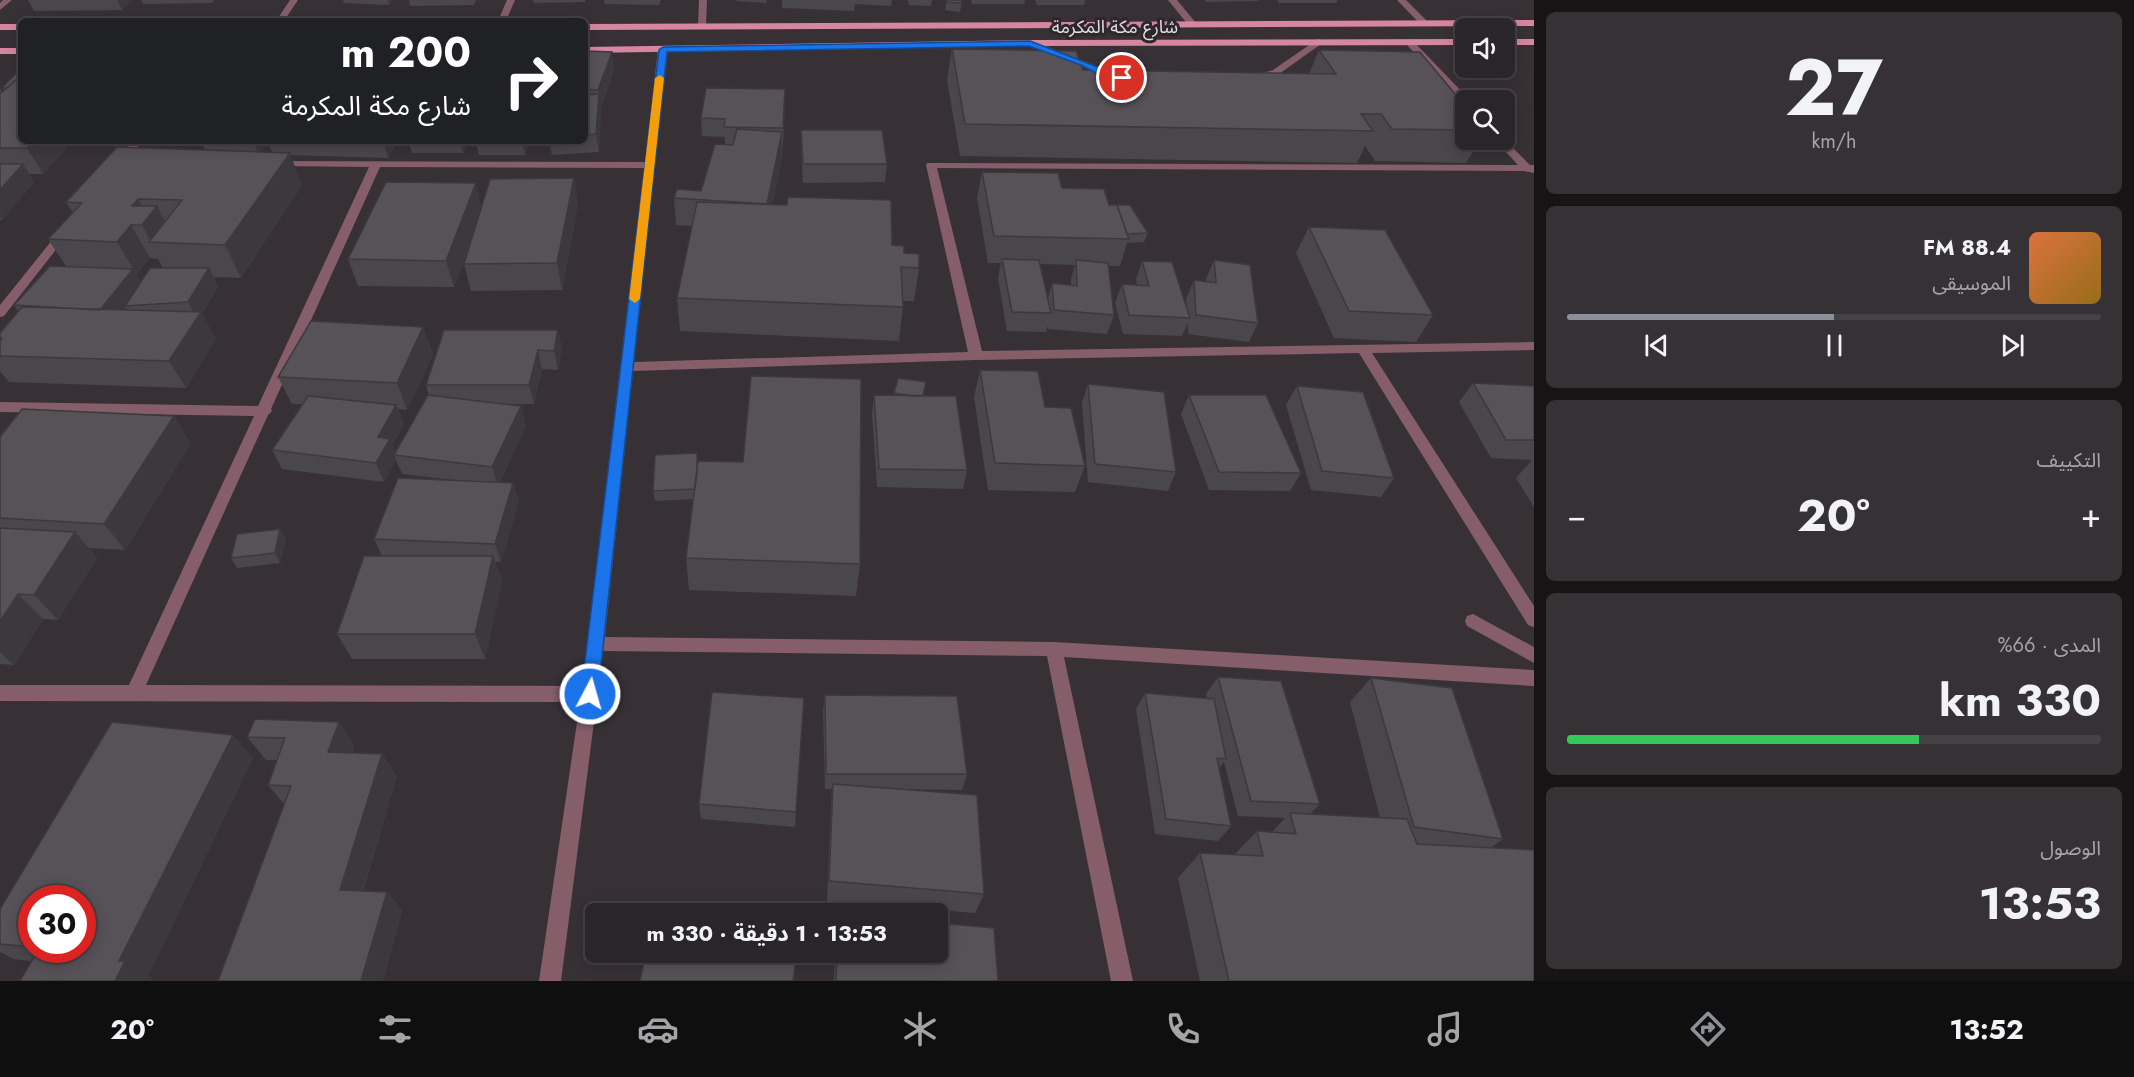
<!DOCTYPE html>
<html lang="ar">
<meta charset="utf-8">
<style>
:root{--surface:#292528;--page:#353134;--text:#f1f3f6;--muted:#a5a5a8;--line:#454245;--accent:#8c9099}
body{margin:0;font-family:Jost,"Noto Sans Arabic",sans-serif;background:var(--page);color:var(--text);direction:rtl;height:100vh;display:flex;flex-direction:column;font-size:22px;white-space:nowrap}
*{box-sizing:border-box;margin:0}
p{font-size:20px;color:var(--muted)}
.icon{flex:none;width:33px;height:33px;fill:none;stroke:currentColor;stroke-width:2;stroke-linecap:round;stroke-linejoin:round}
.map{position:relative;flex:1;overflow:hidden;direction:ltr}
.details{display:flex;flex-direction:column;gap:12px;padding:12px;background:#171416;width:600px}
.details>*{flex:none}
.top-card{position:absolute;left:18px;top:18px;width:570px;height:126px;border-radius:9px;box-shadow:0 3px 15px #0003,0 0 0 2px var(--line);direction:rtl;background:#202124;color:#fff;overflow:hidden}
.buttons{position:absolute;left:1455px;top:18px;display:grid;gap:12px}
.buttons a{display:grid;place-items:center;width:60px;height:60px;border-radius:9px;background:var(--surface);box-shadow:0 3px 15px #0003,0 0 0 2px var(--line);font-size:30px}
.speed{position:absolute;left:18px;top:885px;display:flex;gap:12px;font-size:30px;font-weight:700;text-align:center}
.speed>*{display:grid;place-content:center;width:78px;height:78px;border-radius:50%;background:var(--surface);box-shadow:0 3px 15px #0003,0 0 0 2px var(--line);line-height:1}
.speed .limit{border:9px solid #d22;background:#fff;color:#111}
.pin{position:absolute;display:grid;place-items:center;width:51px;height:51px;color:#fff;margin:-26px;border:3px solid #fff;border-radius:50%;box-shadow:0 2px 6px #0007}
.me{position:absolute;width:66px;margin:-33px;rotate:6deg;stroke-linejoin:round;filter:drop-shadow(0 0 4px #0008)}
.turn{display:flex;align-items:center;gap:21px;height:126px;padding:0 18px;font-size:27px}
.turn .icon{width:78px;height:78px;stroke-width:2.5}
.turn b{display:block;font-size:42px;line-height:51px}
.big{font-size:45px;font-weight:700;line-height:1.1}
.details .tile{flex:1;display:flex;flex-direction:column;justify-content:center;gap:9px;min-width:0;padding:0 21px;border-radius:9px;background:var(--page)}
.details .dial{align-items:center;gap:0}
.dial b{font-size:78px;line-height:1}
.song{display:flex;align-items:center;gap:18px}
.cover{width:72px;height:72px;border-radius:9px;background:linear-gradient(135deg,hsl(20 70% 55%),hsl(40 70% 35%))}
.played{height:6px;border-radius:3px;background:linear-gradient(90deg,var(--accent) 50%,var(--line) 50%)}
.keys{display:flex;justify-content:space-around;direction:ltr}
.heat{display:flex;justify-content:space-between;align-items:center;font-size:33px;direction:ltr}
.charge{height:9px;border-radius:4px;background:linear-gradient(90deg,#34c759 66%,var(--line) 0)}
.trip{position:absolute;left:585px;top:903px;width:363px;height:60px;border-radius:9px;background:var(--surface);box-shadow:0 3px 15px #0003,0 0 0 2px var(--line);font-weight:700;line-height:60px;text-align:center;direction:rtl}
.tab-bar{display:flex;height:96px;justify-content:space-around;align-items:center;background:#100f10;color:var(--muted)}
.tab-bar .icon{width:42px;height:42px}
.tab-bar .on{color:var(--accent)}
.tab-bar b{font-size:27px;color:var(--text)}
main{display:flex;flex:1;min-height:0}
.map>svg:first-child{display:block}
.lines{fill:none;stroke-linecap:round;stroke-linejoin:round}
.minor{fill:#855e6a;fill-rule:evenodd}
.major{fill:#d686a0;fill-rule:evenodd}
.wall{fill:#4a474c;fill-rule:evenodd}
.shaded-wall{fill:#3c393e}
.building{fill:#565258;stroke:#3c393e;stroke-width:1.5}
.route{fill:#1a73e8;stroke:#114b97;stroke-width:1.5}
.slow{fill:#f59e0b}
.labels{text-anchor:middle;dominant-baseline:central;stroke-width:6;stroke-linejoin:round;paint-order:stroke}
.far-street-label{font-size:18px;fill:#e0dcdf;stroke:#2d272b}
</style>
<main>
<section class="details">
<div class="tile dial"><b>27</b><p>km/h</p></div>
<div class="tile">
<div class="song"><i class="cover"></i><div><b>88.4 FM</b><p>الموسيقى</p></div></div>
<div class="played"></div>
<div class="keys"><svg class="icon" aria-label="previous" viewBox="0 0 24 24"><path d="M18 5L8 12l10 7zM5 5v14"/></svg><svg class="icon" aria-label="pause" viewBox="0 0 24 24"><path d="M8 5v14M16 5v14"/></svg><svg class="icon" aria-label="next" viewBox="0 0 24 24"><path d="M6 5l10 7-10 7zM19 5v14"/></svg></div>
</div>
<div class="tile"><p>التكييف</p>
<div class="heat"><a>−</a><b class="big">20°</b><a>+</a></div>
</div>
<div class="tile"><p>المدى · 66%</p><b class="big">330 km</b><div class="charge"></div></div>
<div class="tile"><p>الوصول</p><b class="big">13:53</b></div>
</section>
<div class="map">
<svg width="1534" height="981" viewBox="0 0 1534 981">
<rect width="100%" height="100%" fill="#373135"/>
<g class="lines">
<path class="minor" d="M3,0h9l-12,10v-7z
M290,0h8l-14,21h-8z
M507,0h8l-9,21h-8z
M699,0h8l-1,25 -4,3 -4,-3z
M1168,0h9l19,23v4h-6z
M1397,0h9l22,22v4h-6z
M1318,39l5,3 -2,2 -42,30 -25,7 -5,-3 24,-8z
M1030,40l89,35 2,2 -8,2 -86,-34 -2,-2z
M1406,40h6l58,60h-4v5l-4,-1 -56,-60z
M663,46l5,3 -34,313 334,-10 -42,-187 1,-2 591,2 -23,-25 9,-1 26,26h4v8l-10,-2 -587,-3 45,183 552,-9v8l-162,3 162,253v21l-6,-2 -169,-272 -383,7 -343,11 -28,266 449,5 480,28v16l-470,-29 69,324h-22l-64,-325 -444,-5 -42,330h-22l41,-279 -580,-1v-16h129l125,-269 -254,-4v-10l258,4 111,-239 -94,-1 -4,-1v-4l374,1 13,-113zM380,167l264,1 -62,518 -436,-1 122,-270 4,-4 -1,-2z
M132,141h10l-18,24h-8l-1,-2z
M65,228l6,3 -2,2 -65,83 -4,1v-12l61,-76z
M1473,614l61,33v16l-67,-37 -2,-5 2,-5z"/>
<path class="major" d="M1534,20v6l-949,4v-6z
M0,24h21v6h-21z
M1466,39v6l-436,1 -445,7v-6l445,-7z
M1504,39h30v6h-30z
M0,48h21v6h-21z"/>
</g>
<path class="wall" d="M28,0h103l-9,10 -88,1z
M141,0h73l-2,3 -69,1z
M343,0h50l-4,5 -45,-2z
M409,0h67l-2,5 -64,1z
M533,0h52v2l-51,1z
M604,0h57l-2,5 -54,-1z
M736,0h31l-1,3 -30,-2z
M782,0h110l-1,6 -36,-2 -1,7 -72,-3z
M908,0h24l-1,6 -22,-1z
M947,0h15l-2,12 -15,-2z
M971,0h54l-1,4h-52z
M1035,0h50l-1,5h-47z
M1204,0h54v1l-52,1z
M1277,0h61l-2,3h-57z
M952,49l131,21 226,4 10,-24 147,57v33h14l-14,23 -91,-2 -10,-15 -8,17 -397,-7 -13,-76z
M585,51l29,19 -13,38 -2,44 -47,3 -3,-14h36z
M21,62v79h52l-30,33h-14l5,8 -32,38h-2v-131l2,3 2,-1 -2,-3 18,-19 -2,-4z
M785,107l-3,51 -10,46 120,41 12,8 15,15 -5,33h-11v6l-4,34 -219,-10 -3,-33 15,-72 -16,-1 -2,-27 27,-7 24,-46v-8l-23,-1 -1,-18z
M801,130l86,34 -2,18 -82,1 -2,-35z
M201,141h197l-10,17 -98,-3 12,30 -61,93 -27,-1 4,10 -16,27 14,25 -30,49 -177,-6 -9,-11v-38l18,-22 -4,-6 52,-39 -18,-27 25,-26 -7,-11 139,-52zM268,142l4,10h-11zM150,258l8,1 5,9 -22,14 -5,-7z
M408,141h60l-5,12h-51z
M476,141h54l-5,14h-46z
M982,172l80,16 47,17 39,28 -4,9 -17,1 -7,23h-12l6,49 -7,19 -59,-5v-4l-2,7 -39,-1 -9,-53 3,-15h-13l-11,-65zM1040,264l35,1 -4,14v6l-19,-2 -4,15z
M574,178l4,27 -16,85 -91,1 -7,-27 9,-29 -19,52 -96,-1 -10,-27 134,-53z
M1309,227l124,88 -17,27 -82,-4 -38,-85z
M1214,260l44,63 -9,19 -61,-8v-11l-6,13 -59,-2 -8,-31 7,-19 15,1 -1,-6 6,-18 45,46 -1,-8 8,-19 13,2 -1,-3z
M423,327l10,27 -26,56 -9,-1 6,15 -12,21 3,7 34,-56 -3,-11 132,-55 4,19 -4,21 -16,-1 -8,35h-29l21,21 -26,57 13,1 6,18 -18,61h-6l7,19 -17,78h-133l-15,-25 45,-78 -8,-17 80,-59 -52,-6 -6,-14 -12,22 -102,-13 -10,-19 30,-46h-10l-14,-27z
M980,370l65,37 40,59 -10,26 -87,-2 -14,-93z
M898,378l26,18 43,74 -4,19 -86,-2 -5,-73 2,-19h20z
M1473,383l61,3v121l-18,-29 16,-18 -41,-2 -32,-56z
M1088,384l88,88 -8,19 -80,-9 -6,-79z
M1297,386l97,92 -13,19 -70,-7 -25,-85z
M1189,395l112,78 -11,18 -81,-1 -28,-76z
M0,437l191,6 -66,107 -36,-2 8,10 -39,62 -15,-1 -29,46 -14,-1z
M698,467l162,97 -4,32 -167,-6 -3,-32 7,-59 -38,2 -2,-10z
M280,529l6,10 -6,24 -43,5 -6,-10z
M1218,677l102,127 -10,10 70,4 -30,-116 21,-24 132,161 -13,9 44,133h-334l-22,-103 22,-25 34,2 23,-24 15,1 13,-14 -47,-2 -14,-54 -5,6 12,58 -13,15 -63,-7 -19,-125 9,-16 62,5 -1,-4z
M825,695l142,79 -5,16 -57,-1 79,105 -9,19 -148,-12 4,-95 1,-17h-7l-2,-78z
M804,698l-9,129 -94,-8 -2,-15z
M339,722l15,23 -2,8 30,1 15,22 -34,115 24,1 15,19 -19,70h-165l66,-177 -16,-19 9,-25h-11l-19,-23z
M253,758l-105,218 4,2 -138,-19 -14,-7v-43zM32,898l50,52h-50z
M835,952h103l60,29h-164z"/>
<path class="shaded-wall" d="M117,0h14l-9,10z
M388,0h5l-4,5z
M612,52l2,18 -13,38 -2,44 -3,-18 3,-39 -1,-5z
M782,132v26l-15,73v-27z
M34,141h39l-30,33 -16,-26z
M253,141h14l-8,15z
M383,141h15l-10,17z
M459,141h9l-5,12z
M522,141h8l-5,14z
M290,153l12,32 -61,93 -16,-33z
M23,164l11,18 -32,38 -2,-3v-27z
M574,178l4,27 -16,85 -5,-27z
M476,183l6,26 -28,78 -8,-26z
M138,199l10,18 9,-11 18,34 -24,2 -19,-36z
M131,225l19,33 -13,17 -20,-33z
M209,268l9,19 -16,27 14,25 -30,49 -17,-27 28,-42 -9,-17z
M133,269l11,19 -19,18 2,4 -15,18 -12,-18z
M423,327l10,27 -26,56 -10,-27z
M558,330l4,19 -4,21 -4,-19z
M538,350l4,19 -8,35 -5,-19z
M396,405l8,19 -12,21 5,10h-3l2,5 -12,22 -8,-19 2,-26z
M521,406l5,19 -28,61 -6,-19z
M174,416l17,27 -66,107 -21,-26z
M513,483l6,18 -18,61 -6,-18z
M280,529l6,10 -6,24 -5,-10z
M75,532l22,26 -39,62 -24,-25z
M493,556l9,25 -17,78 -10,-25z
M18,594l25,25 -29,46 -14,-13v-31z
M339,722l15,23 -10,30 -16,-23z
M233,735l20,23 -105,218 4,2 -1,3h-36l4,-20z
M382,754l15,22 -40,133 -17,-19z
M387,892l15,19 -19,70h-22z"/>
<path class="building" d="M947,0h15l-1,3 -15,-1z
M952,49l124,2 7,19 253,4 -17,-24 101,2 46,55v23l-74,-1 -11,-15h-20l12,17 -408,-7z
M585,51l27,1 -14,38h-13z
M21,68v9h-2l-12,11h-5z
M19,77h2v64h13l-7,7h-27v-54z
M706,88l79,1 -2,39 -59,-1 1,-8 -24,-1z
M599,94l-3,40 -11,1v-40z
M737,129l45,3 -15,72 -93,-6 3,-9 24,2 14,-47 18,1z
M801,130h81l5,34h-84z
M117,147l173,6 -65,92 -76,-3 33,-42 -44,-1 -6,7h25l-15,19h-11l-14,17 -69,-3 34,-36 -16,-1z
M0,164h23l-23,26z
M982,172l76,1 4,15 42,1 5,16h8l12,34 -135,-3z
M574,178l-17,85 -93,1 26,-85z
M386,182l90,1 -30,78 -98,-2z
M788,197l103,3 1,45 12,1v7l15,1v14l-18,-1 2,40 -226,-9 20,-96 90,3z
M1117,205h13l18,28 -21,1z
M1309,227l76,3 48,85 -84,-4z
M1002,259l37,1 12,53 -39,-1z
M1076,260l32,3 6,52 -60,-5 -2,-27 25,3z
M1214,260l36,5 8,58 -62,-8 -2,-35 22,3z
M1142,261l30,1 18,56 -61,-3 -7,-31 27,2z
M50,266l83,3 -33,41 -86,-5z
M150,268h59l-21,34 -63,4z
M22,307l179,5 -32,49 -169,-5v-15l2,-3h-2v-5z
M311,321l112,6 -26,56 -119,-6z
M444,330h114l-4,21 -16,-1 -9,35h-103z
M980,370l58,1 7,36 26,1 14,58 -90,-3z
M751,376l110,3 -1,185 -174,-6 12,-97 45,1z
M898,378l28,4 -3,14h-12l-17,-3z
M1473,383l61,3v54h-28z
M1088,384l76,8 12,80 -81,-8z
M1297,386l66,6 31,86 -72,-7z
M428,395l93,11 -29,61 -98,-12z
M874,395l82,1 11,74 -88,-1z
M1189,395h77l35,78 -82,-1z
M308,396l88,9 -18,32 12,2 -14,24 -104,-13z
M22,409l152,7 -70,108 -104,-6v-81z
M697,453v19l-2,17 -42,2 2,-36z
M398,478l115,5 -18,61 -121,-5z
M0,528l75,4 -41,63 -16,-1 -18,27z
M280,529l-5,24 -44,5 6,-24z
M364,556h129l-18,78h-138z
M1218,677l63,4 39,123 -69,-3z
M1371,678l81,10 51,151 -89,-12z
M712,692l92,6 -8,114 -97,-8z
M1145,693l69,6 12,60 -9,-1 14,68 -65,-7z
M825,695l132,1 10,78h-141z
M255,719l84,3 -11,30 54,2 -42,136 47,2 -26,89h-143l73,-195 -23,-1 17,-47 -38,-1z
M112,722l121,13 -114,226h6l-10,20h-95l18,-31h44v-52h-50v49l-32,-3v-35z
M833,784l144,11 7,99 -155,-13z
M1290,813l117,6 10,25 117,6v131h-305l-29,-128 63,3 -6,-25 39,3z
M938,923l56,5 4,53h-162l1,-29h101z
M646,952h151l-4,29h-153z"/>
<path class="route" d="M1030,41l96,37 -4,3 -18,-4 -23,-12 -52,-19 -362,6 -69,642 -3,5 -5,3 -6,-3 -3,-5 78,-644 4,-3z"/>
<path class="slow" d="M660,75l4,3 -24,221 -5,4 -6,-4 26,-221z"/>
<g class="labels">
<g class="far-street-label">
<text x="1115" y="27">شارع مكة المكرمة</text>
</g>
</g>
</svg>
<div class="buttons">
<a><svg class="icon" aria-label="sound" viewBox="0 0 24 24"><path d="M4 9h4l5-4v14l-5-4H4zM17 9q2 3 0 6"/></svg></a>
<a><svg class="icon" aria-label="search" viewBox="0 0 24 24"><circle cx="10" cy="10" r="6"/><path d="M15 15l6 6"/></svg></a>
</div>
<div class="speed"><div class="limit">30</div></div>
<div class="pin" style="left:1122px;top:78px;background:#d93025"><svg class="icon" aria-label="arrive" viewBox="0 0 24 24"><path d="M6 21V4h12l-3 4 3 4H6"/></svg></div>
<svg class="me" style="left:590px;top:694px" viewBox="-20 -20 40 40"><circle r="17" fill="#1a73e8" stroke="#fff" stroke-width="3"/><path d="M0-11L8 9 0 5-8 9z" fill="#fff"/></svg>
<div class="trip">13:53 · 1 دقيقة · 330 m</div>
<div class="top-card">
<div class="turn"><svg class="icon" aria-label="right" viewBox="0 0 24 24"><path d="M7 20v-9h11M14 6l5 5-5 5"/></svg><div><b>200 m</b>شارع مكة المكرمة</div></div>
</div>
</div>
</main>
<nav class="tab-bar">
<b>13:52</b>
<svg class="icon on" aria-label="directions" viewBox="0 0 24 24"><path d="M12 3l9 9-9 9-9-9zM9 14v-3h6M13 9l2 2-2 2"/></svg>
<svg class="icon" aria-label="music" viewBox="0 0 24 24"><path d="M9 18V5l10-2v13"/><circle cx="6" cy="18" r="3"/><circle cx="16" cy="16" r="3"/></svg>
<svg class="icon" aria-label="phone" viewBox="0 0 24 24"><path d="M5 4h4l2 5-3 2q2 4 5 5l2-3 5 2v4C11 20 4 13 5 4z"/></svg>
<svg class="icon" aria-label="climate" viewBox="0 0 24 24"><path d="M12 3v18M4 7l16 10M4 17L20 7"/></svg>
<svg class="icon" aria-label="car" viewBox="0 0 24 24"><path d="M5 17H2v-5l4-1 3-4h7l3 4 3 1v5h-3M9 17h6M6 11h13"/><circle cx="7" cy="17" r="2"/><circle cx="17" cy="17" r="2"/></svg>
<svg class="icon" aria-label="filters" viewBox="0 0 24 24"><path d="M4 7h16M4 17h16"/><circle cx="9" cy="7" r="2"/><circle cx="15" cy="17" r="2"/></svg>
<b>20°</b>
</nav>
